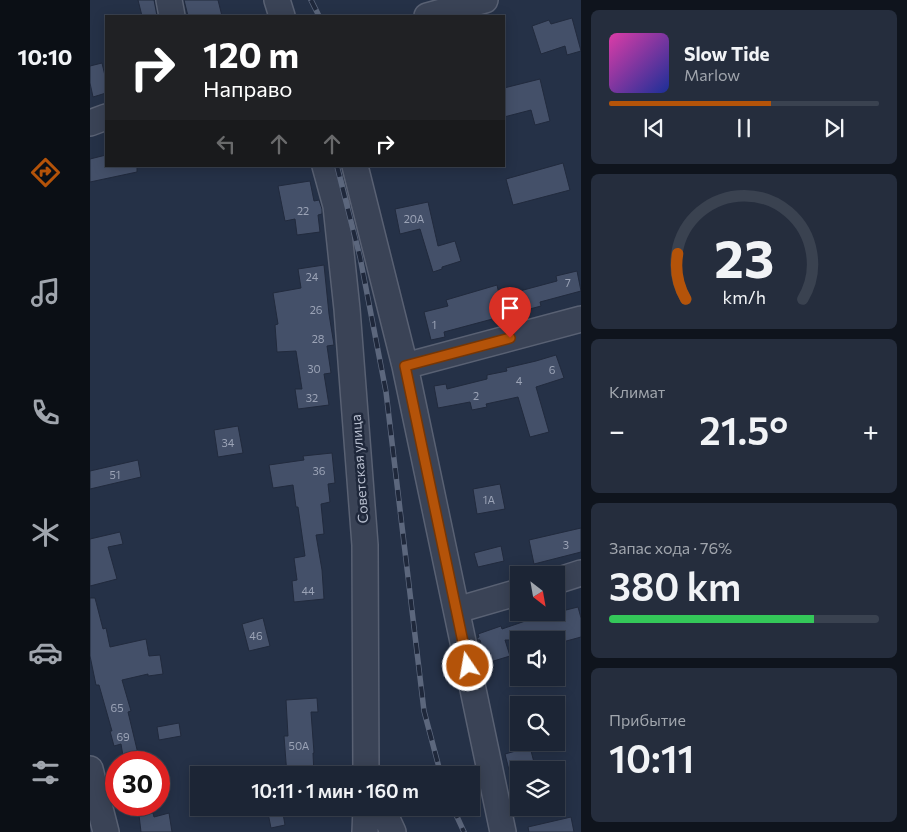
<!DOCTYPE html>
<html lang="ru">
<meta charset="utf-8">
<style>
:root{--surface:#1c2535;--page:#252d3d;--text:#f1f3f6;--muted:#a0a5ad;--line:#3a4250;--accent:#b45309}
body{margin:0;font-family:Commissioner,sans-serif;background:var(--page);color:var(--text);height:100vh;display:flex;flex-direction:column;font-size:19px;white-space:nowrap}
*{box-sizing:border-box;margin:0}
p{font-size:16px;color:var(--muted)}
.icon{flex:none;width:28px;height:28px;fill:none;stroke:currentColor;stroke-width:2;stroke-linecap:round;stroke-linejoin:round}
.map{position:relative;flex:1;overflow:hidden}
.details{display:flex;flex-direction:column;gap:10px;padding:10px;background:#0f141d;width:326px}
.details>*{flex:none}
.hud{position:absolute;left:15px;top:15px;width:400px;height:152px;border-radius:0px;box-shadow:0 2px 12px #0003,0 0 0 1px var(--line);background:#202124;color:#fff;overflow:hidden}
.needle{width:32px;rotate:149deg}
.controls{position:absolute;left:420px;top:566px;display:grid;gap:10px}
.controls a{display:grid;place-items:center;width:55px;height:55px;border-radius:0px;background:var(--surface);box-shadow:0 2px 12px #0003,0 0 0 1px var(--line);font-size:25px}
.speed{position:absolute;left:15px;top:751px;display:flex;gap:10px;font-size:25px;font-weight:700;text-align:center}
.speed>*{display:grid;place-content:center;width:65px;height:65px;border-radius:50%;background:var(--surface);box-shadow:0 2px 12px #0003,0 0 0 1px var(--line);line-height:1}
.speed .limit{border:8px solid #d22;background:#fff;color:#111}
.pin{position:absolute;display:grid;place-items:center;width:42px;height:42px;color:#fff;margin:-51px -21px;border-radius:50% 50% 50% 0;rotate:-45deg;box-shadow:0 0 5px #0007}
.pin .icon{rotate:45deg}
.me{position:absolute;width:55px;margin:-28px;rotate:348deg;stroke-linejoin:round;filter:drop-shadow(0 0 4px #0008)}
.turn{display:flex;align-items:center;gap:18px;height:105px;padding:0 15px;font-size:22px}
.turn .icon{width:65px;height:65px;stroke-width:2.5}
.turn b{display:block;font-size:35px;line-height:42px}
.lanes{display:flex;align-items:center;height:48px;padding:0 15px;background:#0003;justify-content:center;gap:25px;direction:ltr}
.lanes .off{opacity:.35}
.big{font-size:38px;font-weight:600;line-height:1.1}
.details .card{flex:1;display:flex;flex-direction:column;justify-content:center;gap:8px;min-width:0;padding:0 18px;border-radius:8px;background:var(--page)}
.details .dial{align-items:center;gap:0}
.dial svg{height:130px;overflow:visible;fill:none;stroke:var(--line);stroke-width:7;stroke-linecap:round;text-anchor:middle}
.dial text{fill:var(--text);stroke:none}
.song{display:flex;align-items:center;gap:15px}
.cover{width:60px;height:60px;border-radius:8px;background:linear-gradient(135deg,hsl(320 70% 55%),hsl(230 70% 35%))}
.played{height:5px;border-radius:2px;background:linear-gradient(90deg,var(--accent) 60%,var(--line) 60%)}
.keys{display:flex;justify-content:space-around;direction:ltr}
.heat{display:flex;justify-content:space-between;align-items:center;font-size:28px;direction:ltr}
.charge{height:8px;border-radius:4px;background:linear-gradient(90deg,#34c759 76%,var(--line) 0)}
.trip{position:absolute;left:100px;top:766px;width:290px;height:50px;border-radius:0px;background:var(--surface);box-shadow:0 2px 12px #0003,0 0 0 1px var(--line);font-weight:600;line-height:50px;text-align:center}
main{display:flex;flex:1;min-height:0}
.tabs{display:flex;flex-direction:column;width:90px;justify-content:space-around;align-items:center;background:#0b0f15;color:var(--muted)}
.tabs .icon{width:35px;height:35px}
.tabs .active{color:var(--accent)}
.tabs b{font-size:22px;color:var(--text)}
.map>svg:first-child{display:block}
.building{fill:#445069;stroke:#212a3d}
.lines{fill:none;stroke-linecap:round;stroke-linejoin:round}
.minor-casing{stroke:#596173;stroke-width:28}
.minor{stroke:#3a4356;stroke-width:25}
.rail-casing{stroke:#5c677d;stroke-width:5.5}
.rail{stroke:#1f283b;stroke-width:4;stroke-dasharray:11;stroke-linecap:butt}
.route-casing{stroke:#753606;stroke-width:12}
.route{stroke:#b45309;stroke-width:9}
.labels{text-anchor:middle;dominant-baseline:central;stroke-width:5;stroke-linejoin:round;paint-order:stroke}
.number-label{font-size:11px;fill:#9ba3b6}
.street-label{font-size:14px;fill:#b8bfcf;stroke:#1f283b}
</style>
<main>
<nav class="tabs">
<b>10:10</b>
<svg class="icon active" aria-label="directions" viewBox="0 0 24 24"><path d="M12 3l9 9-9 9-9-9zM9 14v-3h6M13 9l2 2-2 2"/></svg>
<svg class="icon" aria-label="music" viewBox="0 0 24 24"><path d="M9 18V5l10-2v13"/><circle cx="6" cy="18" r="3"/><circle cx="16" cy="16" r="3"/></svg>
<svg class="icon" aria-label="phone" viewBox="0 0 24 24"><path d="M5 4h4l2 5-3 2q2 4 5 5l2-3 5 2v4C11 20 4 13 5 4z"/></svg>
<svg class="icon" aria-label="climate" viewBox="0 0 24 24"><path d="M12 3v18M4 7l16 10M4 17L20 7"/></svg>
<svg class="icon" aria-label="car" viewBox="0 0 24 24"><path d="M5 17H2v-5l4-1 3-4h7l3 4 3 1v5h-3M9 17h6M6 11h13"/><circle cx="7" cy="17" r="2"/><circle cx="17" cy="17" r="2"/></svg>
<svg class="icon" aria-label="filters" viewBox="0 0 24 24"><path d="M4 7h16M4 17h16"/><circle cx="9" cy="7" r="2"/><circle cx="15" cy="17" r="2"/></svg>
</nav>
<div class="map">
<svg width="491" height="832" viewBox="0 0 491 832">
<rect width="100%" height="100%" fill="#253147"/>
<path class="building" d="M48,0h16l3,16h-15z
M94,0h34l4,16h-34z
M482,18l9,33 -14,4 -2,-9 -24,8 -9,-28 17,-6 2,4z
M12,63l4,17v13l-13,4 -3,-14v-17z
M450,79l10,42 -15,4 -4,-15 -27,7v-29z
M16,155v11h31v6l-47,10v-23z
M473,163l7,27 -57,15 -7,-26z
M220,181l4,20 5,-1 3,9v5l-4,1 2,17 -23,3 -2,-16 -10,2 -7,-35z
M338,202l10,44 17,-5 6,20 -19,6v2l-9,3 -13,-43 -20,5 -5,-25z
M234,265l5,49 5,31 -7,1 4,27 -7,1 5,31 -31,4 -3,-20h7l-6,-38 -19,1 -2,-27 3,-1 -5,-31 28,-5 -3,-19z
M487,271l4,20 -41,11 1,4 -97,26 1,5 -14,3 -7,-28 24,-6 -2,-6 51,-15 2,9 16,-5 1,3 41,-11 -1,-5z
M466,355l8,23 -28,9 13,45 -19,5 -12,-40 -32,7 1,3 -15,3 -2,-8 -32,6 -4,-22 12,-2 1,5 40,-10v-4l20,-4 -1,-3 30,-7z
M148,426l5,27 -25,4 -4,-27z
M242,453l3,30 -7,1 2,18 -9,2 3,30 -8,1 6,35 2,29 -30,3 -2,-21 5,-1 -3,-22 11,-2 -7,-49h-2l-3,-22 -20,3 -4,-23 35,-5 -1,-4z
M48,460l3,17 -51,12v-18z
M410,484l5,25 -28,5 -4,-25z
M491,528v24l-47,12 -5,-24z
M30,532l3,12 -15,3 9,32 -27,7v-47z
M411,546l3,15 -26,6 -4,-14z
M0,598h5l8,31 3,-1 4,19 36,-8 3,17 11,-1 3,19 -15,2v-2l-26,6 9,31 -3,1 12,50h-16l-3,-18 -7,2 -4,-15h2l-13,-46h-3l-6,-29z
M488,607l3,11v19l-22,6 -1,-3h-53l5,16 -23,7 -7,-23h-3v-2l2,-1 -1,-3 23,-8 1,3 32,-11z
M173,618l7,28 -21,5 -7,-27z
M227,698l1,14h-7l3,41h-1l1,22h-27l-3,-39h4l-2,-36z
M89,723l2,13 -22,4 -2,-13z
M440,747l6,23h-27l-4,-16z
M177,808h15l3,17 -14,3z
M63,813l1,4 15,-4 3,19h-31l-2,-17z
M481,817l3,15h-45l-1,-5z"/>
<g class="lines">
<defs>
<path id="minor" d="M79,0l3,16
M187,0l5,16
M337,16l58,-16
M0,123l16,-6
M235,166l11,40 11,103 18,236 1,230
M265,166l50,200 98,466
M315,366l176,-47
M466,581l25,-8
M367,610l62,-18
M0,769l16,63
M292,808l11,24
M275,832l1,-24"/>
</defs>
<use href="#minor" class="minor-casing"/>
<use href="#minor" class="minor"/>
<defs>
<path id="rail" d="M221,0l8,16
M247,166l23,91 26,135 38,319 17,64
M363,808l11,24"/>
</defs>
<use href="#rail" class="rail-casing"/>
<use href="#rail" class="rail"/>
</g>
<g class="lines">
<defs>
<path id="route" d="M378,666l-63,-300 105,-28"/>
</defs>
<use href="#route" class="route-casing"/>
<use href="#route" class="route"/>
</g>
<g class="labels">
<g class="number-label">
<text x="213" y="210">22</text>
<text x="324" y="218">20А</text>
<text x="222" y="276">24</text>
<text x="478" y="282">7</text>
<text x="226" y="309">26</text>
<text x="344" y="324">1</text>
<text x="228" y="338">28</text>
<text x="224" y="368">30</text>
<text x="462" y="369">6</text>
<text x="429" y="380">4</text>
<text x="386" y="395">2</text>
<text x="222" y="397">32</text>
<text x="138" y="442">34</text>
<text x="229" y="470">36</text>
<text x="25" y="474">51</text>
<text x="399" y="499">1А</text>
<text x="476" y="544">3</text>
<text x="218" y="590">44</text>
<text x="166" y="635">46</text>
<text x="27" y="707">65</text>
<text x="33" y="736">69</text>
<text x="209" y="745">50А</text>
</g>
<g class="street-label">
<text transform="translate(269 469) rotate(-94)">Советская улица</text>
</g>
</g>
</svg>
<div class="controls">
<a><svg class="needle" viewBox="-14 -14 28 28"><path d="M0-13l5 13h-10z" fill="#e53935"/><path d="M0 13l5-13h-10z" fill="#a0a5ad"/></svg></a>
<a><svg class="icon" aria-label="sound" viewBox="0 0 24 24"><path d="M4 9h4l5-4v14l-5-4H4zM17 9q2 3 0 6"/></svg></a>
<a><svg class="icon" aria-label="search" viewBox="0 0 24 24"><circle cx="10" cy="10" r="6"/><path d="M15 15l6 6"/></svg></a>
<a><svg class="icon" aria-label="layers" viewBox="0 0 24 24"><path d="M12 4l9 5-9 5-9-5zM3 14l9 5 9-5"/></svg></a>
</div>
<div class="speed"><div class="limit">30</div></div>
<div class="pin" style="left:420px;top:338px;background:#d93025"><svg class="icon" aria-label="arrive" viewBox="0 0 24 24"><path d="M6 21V4h12l-3 4 3 4H6"/></svg></div>
<svg class="me" style="left:378px;top:666px" viewBox="-20 -20 40 40"><circle r="17" fill="#b45309" stroke="#fff" stroke-width="3"/><path d="M0-11L8 9 0 5-8 9z" fill="#fff"/></svg>
<div class="trip">10:11 · 1 мин · 160 m</div>
<div class="hud">
<div class="turn"><svg class="icon" aria-label="right" viewBox="0 0 24 24"><path d="M7 20v-9h11M14 6l5 5-5 5"/></svg><div><b>120 m</b>Направо</div></div>
<div class="lanes"><svg class="icon off" aria-label="left" viewBox="0 0 24 24"><path d="M17 20v-9H6M10 6l-5 5 5 5"/></svg><svg class="icon off" aria-label="ahead" viewBox="0 0 24 24"><path d="M12 20V5M6 11l6-6 6 6"/></svg><svg class="icon off" aria-label="ahead" viewBox="0 0 24 24"><path d="M12 20V5M6 11l6-6 6 6"/></svg><svg class="icon" aria-label="right" viewBox="0 0 24 24"><path d="M7 20v-9h11M14 6l5 5-5 5"/></svg></div>
</div>
</div>
<section class="details">
<div class="card">
<div class="song"><i class="cover"></i><div><b>Slow Tide</b><p>Marlow</p></div></div>
<div class="played"></div>
<div class="keys"><svg class="icon" aria-label="previous" viewBox="0 0 24 24"><path d="M18 5L8 12l10 7zM5 5v14"/></svg><svg class="icon" aria-label="pause" viewBox="0 0 24 24"><path d="M8 5v14M16 5v14"/></svg><svg class="icon" aria-label="next" viewBox="0 0 24 24"><path d="M6 5l10 7-10 7zM19 5v14"/></svg></div>
</div>
<div class="card dial"><svg viewBox="0 0 100 80">
<path d="M14 69A42 42 0 1 1 86 69"/>
<path d="M14 69A42 42 0 0 1 9 41" stroke="#b45309"/>
<text x="50" y="56" font-size="32" font-weight="700">23</text>
<text x="50" y="72" font-size="11">km/h</text>
</svg></div>
<div class="card"><p>Климат</p>
<div class="heat"><a>−</a><b class="big">21.5°</b><a>+</a></div>
</div>
<div class="card"><p>Запас хода · 76%</p><b class="big">380 km</b><div class="charge"></div></div>
<div class="card"><p>Прибытие</p><b class="big">10:11</b></div>
</section>
</main>
